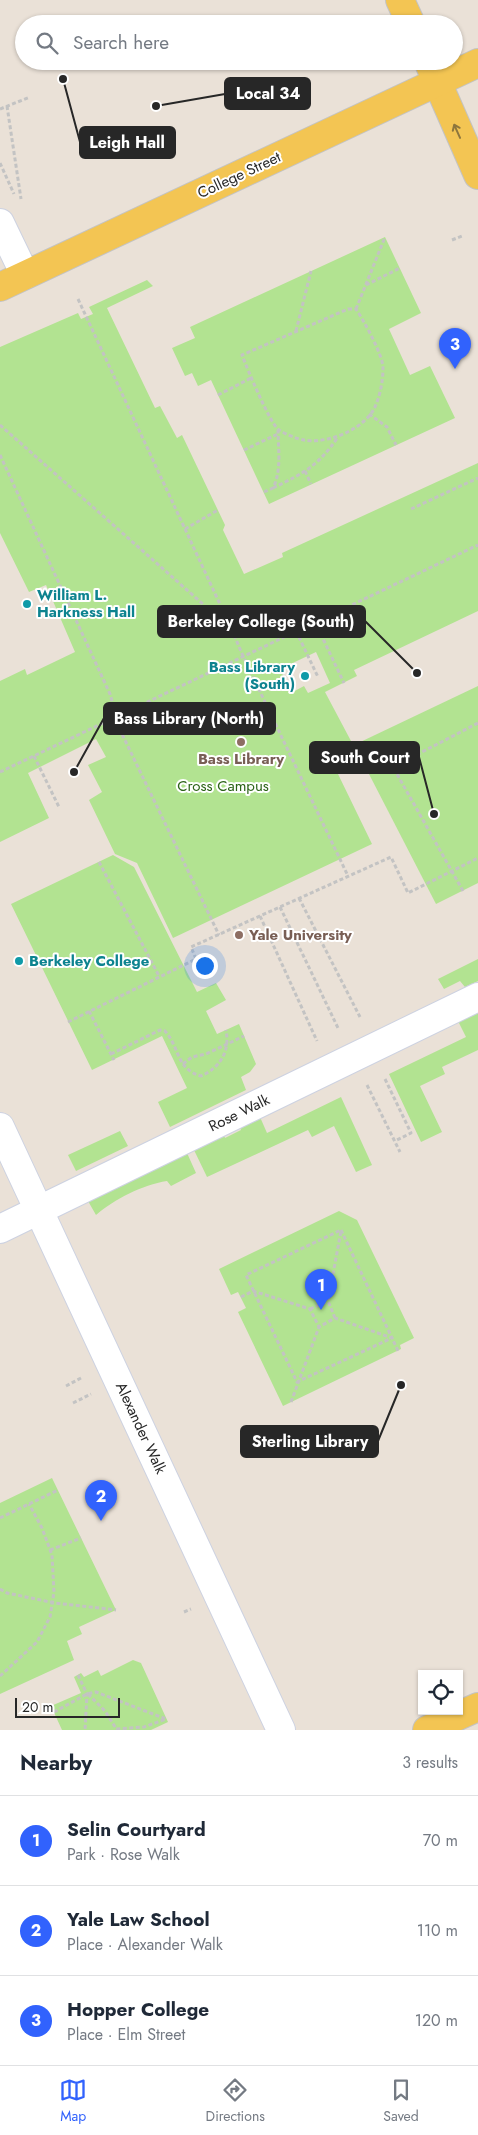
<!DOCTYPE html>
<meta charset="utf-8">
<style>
body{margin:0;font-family:Jost,sans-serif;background:#f2f2f3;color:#1f2937}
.controls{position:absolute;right:15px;bottom:15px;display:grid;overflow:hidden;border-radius:0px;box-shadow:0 1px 4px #0004}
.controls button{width:45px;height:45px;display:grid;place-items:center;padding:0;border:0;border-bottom:1px solid #e0e1e3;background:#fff;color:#1f2937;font:25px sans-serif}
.scale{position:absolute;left:15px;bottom:12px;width:105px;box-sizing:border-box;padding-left:5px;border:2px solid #272727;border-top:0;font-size:14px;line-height:18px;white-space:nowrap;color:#272727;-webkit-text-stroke:4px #fff;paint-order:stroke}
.you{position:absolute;left:204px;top:965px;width:18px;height:18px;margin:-12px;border:4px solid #fff;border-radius:50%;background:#1a73e8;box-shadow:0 0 0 8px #1a73e833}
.badge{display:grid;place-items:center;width:32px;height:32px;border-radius:50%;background:#3162fd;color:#fff;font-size:16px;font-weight:700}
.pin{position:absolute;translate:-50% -41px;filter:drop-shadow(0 1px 2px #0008)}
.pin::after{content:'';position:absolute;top:26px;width:18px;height:15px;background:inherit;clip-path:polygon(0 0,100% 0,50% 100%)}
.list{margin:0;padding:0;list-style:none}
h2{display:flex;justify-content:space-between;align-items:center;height:65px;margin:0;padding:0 20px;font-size:21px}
h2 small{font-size:16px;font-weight:400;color:#747a83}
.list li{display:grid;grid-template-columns:32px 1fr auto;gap:15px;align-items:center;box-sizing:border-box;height:90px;padding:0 20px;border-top:1px solid #e0e1e3}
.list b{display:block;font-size:19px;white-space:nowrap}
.list p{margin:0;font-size:16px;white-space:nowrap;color:#747a83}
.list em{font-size:16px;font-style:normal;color:#747a83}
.icon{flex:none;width:28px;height:28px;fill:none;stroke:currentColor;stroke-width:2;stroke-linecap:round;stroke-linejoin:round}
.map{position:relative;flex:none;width:478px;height:1730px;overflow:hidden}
.search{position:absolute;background:#fff;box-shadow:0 1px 4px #0004;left:15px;right:15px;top:15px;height:55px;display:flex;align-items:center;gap:12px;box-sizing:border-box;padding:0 18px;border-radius:28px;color:#747a83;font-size:19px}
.sheet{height:335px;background:#fff}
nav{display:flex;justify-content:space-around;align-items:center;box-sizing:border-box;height:70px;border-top:1px solid #e0e1e3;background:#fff;font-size:14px;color:#747a83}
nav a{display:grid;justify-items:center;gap:2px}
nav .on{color:#3162fd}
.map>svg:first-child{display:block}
</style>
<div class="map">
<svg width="478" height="1730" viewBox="0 0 478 1730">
<rect width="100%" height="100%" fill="#eae1d7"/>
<!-- green -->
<g fill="#b2e391" fill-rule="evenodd">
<path d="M385,237L421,313L389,329L410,375L430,366L455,418L269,504L211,380L198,386L192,373L185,376L172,348L195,338L190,327Z"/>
<path d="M147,280L153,286L107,308L155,408L160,406L177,438L182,435L225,525L223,530L244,574L283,557L282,553L478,463V611L354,670L357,676L325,692L351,741L338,774L372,844L173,938L137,863L115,854L89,800L102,792L88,765L106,757L96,739L28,773L49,818L0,842V681L25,669L27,675L75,652L46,585L29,592L0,533V347L78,313L81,319L93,314L89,307ZM316,652L330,683L308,693L304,686L291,693L280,669Z"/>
<path d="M478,686V883L436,904L354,745Z"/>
<path d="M113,855L134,867L197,992L216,983L226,1000L206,1011L217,1034L239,1024L256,1064L250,1072L241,1077L246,1090L170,1127L158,1102L187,1088L162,1036L92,1070L11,904Z"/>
<path d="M478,959V981L465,987L460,981L444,989L438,979Z"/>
<path d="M478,1012V1050L442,1067L445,1074L420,1086L442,1132L421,1142L389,1074L466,1037L458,1021Z"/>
<path d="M341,1097L372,1165L356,1172L334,1126L312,1137L308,1130L207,1177L194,1150L224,1135L225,1138L241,1130L240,1127L260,1117L267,1133Z"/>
<path d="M120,1131L128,1146L76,1171L68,1155Z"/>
<path d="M187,1153L196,1173L171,1186L167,1181C142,1185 115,1199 96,1215L88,1201Z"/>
<path d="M339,1211L357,1220L414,1338L400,1345L401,1349L283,1406L238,1312L246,1308L238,1292L231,1295L219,1269Z"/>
<path d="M52,1478L116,1610L79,1627L82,1634L67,1641L74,1660L0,1694V1503Z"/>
<path d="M133,1660L141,1663L168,1722L151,1730H62L51,1706L81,1693L74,1677L81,1673L84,1677L98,1670L101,1676Z"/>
</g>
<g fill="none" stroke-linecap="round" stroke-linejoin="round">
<defs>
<g id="minor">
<path d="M0,223L25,275"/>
<path d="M0,1127L281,1730"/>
<path d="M0,1229L478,997"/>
</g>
<g id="major">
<path d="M400,0L411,24"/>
<path d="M428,61L478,175"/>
<path d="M0,287L478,63"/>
<path d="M427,1730L478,1707"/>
</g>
</defs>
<!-- minor casing -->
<use href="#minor" stroke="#cdd2e1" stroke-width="30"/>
<!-- major casing -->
<use href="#major" stroke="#c3c3c3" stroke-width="30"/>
<!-- path -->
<g stroke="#c3c3c3" stroke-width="3" stroke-dasharray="4 2.5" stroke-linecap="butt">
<path d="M7,106L21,199"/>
<path d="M0,109L30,97"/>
<path d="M0,163L14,194"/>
<path d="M452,240L462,236"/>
<path d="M366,285L400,268"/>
<path d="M78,299L232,630L243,656L348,876"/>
<path d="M348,309H356C364,321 383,355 383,368C383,381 380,397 374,409C362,430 328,444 304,440C297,439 285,434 279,430C270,424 247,368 242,355Z"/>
<path d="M356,309L385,237"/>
<path d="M296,331L311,271"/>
<path d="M218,395L251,378"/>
<path d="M369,414L387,427L396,445"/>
<path d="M0,425L230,628"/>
<path d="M244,450L278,434"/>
<path d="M0,455L110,694L121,732L219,935"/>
<path d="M305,471L311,484"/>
<path d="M273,488C304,473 318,466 338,437"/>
<path d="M264,492L273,488C282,470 278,448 278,429"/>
<path d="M411,509L478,478"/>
<path d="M185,529L218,510"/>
<path d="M315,622L344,683"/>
<path d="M296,631L318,677"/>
<path d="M34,756L59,807"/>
<path d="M0,772L478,545"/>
<path d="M99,862L159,976"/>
<path d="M463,891L393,767L478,723"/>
<path d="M299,898L360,1017"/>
<path d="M280,907L338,1028"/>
<path d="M260,916L317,1041"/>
<path d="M89,1011L114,1060"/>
<path d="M68,1022L196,959L191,947L391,857L408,893L478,858"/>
<path d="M111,1054L160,1030L165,1031C180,1048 176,1069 201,1076C221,1067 230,1051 226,1030"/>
<path d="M183,1064L192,1057L206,1054L244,1036"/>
<path d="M385,1079L411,1133L395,1141"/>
<path d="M367,1085L400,1152"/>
<path d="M341,1230L392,1338L297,1382L246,1275Z"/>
<path d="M241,1297L253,1291L310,1309L319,1327"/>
<path d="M310,1309L328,1301"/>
<path d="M335,1318L328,1301L341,1231"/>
<path d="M66,1386L81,1378"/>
<path d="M291,1402L319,1327L335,1318L392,1338L398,1351"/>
<path d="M73,1403L91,1394"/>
<path d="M0,1518L58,1490"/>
<path d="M50,1550L81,1538"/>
<path d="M0,1589L7,1593L55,1603L116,1610"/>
<path d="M184,1612L191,1609"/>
<path d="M78,1675L87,1694L85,1730"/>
<path d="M0,1676L37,1642L50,1617L54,1592L52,1555L42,1528L29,1504"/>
<path d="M88,1694L105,1711L117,1730"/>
<path d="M54,1712L87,1694L96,1692L166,1719L144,1727L116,1729"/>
</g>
<!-- minor -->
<use href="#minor" stroke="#fff" stroke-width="28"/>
<!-- major -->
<use href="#major" stroke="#f3c553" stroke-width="28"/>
</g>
<!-- one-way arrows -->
<defs><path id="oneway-shaft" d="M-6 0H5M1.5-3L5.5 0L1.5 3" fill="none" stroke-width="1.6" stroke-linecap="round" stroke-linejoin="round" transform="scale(1.25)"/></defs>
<use stroke="#8d763d" href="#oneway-shaft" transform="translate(457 131) rotate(-114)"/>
<!-- markers -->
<g fill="#0f9aa8" stroke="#fff" stroke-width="2">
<circle cx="27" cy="604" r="5"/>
<circle cx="305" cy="676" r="5"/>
<circle cx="19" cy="961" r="5"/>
</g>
<g fill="#8d6e63" stroke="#fff" stroke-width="2">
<circle cx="241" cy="742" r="5"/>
<circle cx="239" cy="935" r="5"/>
</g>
<g text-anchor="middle" stroke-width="4" stroke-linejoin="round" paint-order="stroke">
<!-- street labels -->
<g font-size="15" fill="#272727" stroke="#fff">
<text transform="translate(239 175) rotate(-25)" y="5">College Street</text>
<text transform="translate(239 1113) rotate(-26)" y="5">Rose Walk</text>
<text transform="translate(141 1428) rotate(65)" y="5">Alexander Walk</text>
</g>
<!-- culture labels -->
<g font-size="15" font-weight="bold" fill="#0d838f" stroke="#fff" text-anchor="start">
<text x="37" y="600">William L.<tspan x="37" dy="17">Harkness Hall</tspan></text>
<text x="295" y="672" text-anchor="end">Bass Library<tspan x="295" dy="17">(South)</tspan></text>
<text x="29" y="966">Berkeley College</text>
</g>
<!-- education labels -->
<g font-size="15" font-weight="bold" fill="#785e54" stroke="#fff">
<text x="241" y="764">Bass Library</text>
<text x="249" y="940" text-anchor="start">Yale University</text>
</g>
<!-- park labels -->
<g font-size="15" fill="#2b6317" stroke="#fff">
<text x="223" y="791">Cross Campus</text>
</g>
</g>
<!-- callouts -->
<path fill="none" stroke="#272727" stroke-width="2" d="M156 106L225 94M63 79L80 142M417 673L365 621M74 772L104 718M434 814L419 757M401 1385L378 1441"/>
<g fill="#272727" stroke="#fff" stroke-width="2">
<circle cx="156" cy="106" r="5"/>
<circle cx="63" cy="79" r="5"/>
<circle cx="417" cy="673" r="5"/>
<circle cx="74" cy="772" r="5"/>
<circle cx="434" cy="814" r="5"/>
<circle cx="401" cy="1385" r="5"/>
</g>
<g fill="#272727" stroke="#272727" stroke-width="2">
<rect x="225" y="78" width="85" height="31" rx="5"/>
<rect x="80" y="127" width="95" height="31" rx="5"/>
<rect x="158" y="606" width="207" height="31" rx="5"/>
<rect x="104" y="703" width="171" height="31" rx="5"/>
<rect x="310" y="742" width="109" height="31" rx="5"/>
<rect x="241" y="1426" width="137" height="31" rx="5"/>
</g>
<g font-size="16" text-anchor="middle" font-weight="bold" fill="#fff">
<text x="268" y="99">Local 34</text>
<text x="127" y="148">Leigh Hall</text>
<text x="261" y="627">Berkeley College (South)</text>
<text x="189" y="724">Bass Library (North)</text>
<text x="365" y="763">South Court</text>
<text x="310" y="1447">Sterling Library</text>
</g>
</svg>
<div class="controls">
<button><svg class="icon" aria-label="locate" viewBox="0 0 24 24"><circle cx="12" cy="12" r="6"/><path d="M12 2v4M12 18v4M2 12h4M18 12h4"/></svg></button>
</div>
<div class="scale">20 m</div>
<div class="you"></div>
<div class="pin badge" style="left:321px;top:1310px">1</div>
<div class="pin badge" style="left:101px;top:1521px">2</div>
<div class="pin badge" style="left:455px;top:369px">3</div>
<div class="search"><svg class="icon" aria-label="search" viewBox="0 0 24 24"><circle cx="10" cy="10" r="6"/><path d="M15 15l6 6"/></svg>Search here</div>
</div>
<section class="sheet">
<h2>Nearby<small>3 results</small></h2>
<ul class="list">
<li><span class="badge">1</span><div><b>Selin Courtyard</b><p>Park · Rose Walk</p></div><em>70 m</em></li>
<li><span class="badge">2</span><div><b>Yale Law School</b><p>Place · Alexander Walk</p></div><em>110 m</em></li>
<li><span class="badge">3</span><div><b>Hopper College</b><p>Place · Elm Street</p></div><em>120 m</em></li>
</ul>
</section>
<nav>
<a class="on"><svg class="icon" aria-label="map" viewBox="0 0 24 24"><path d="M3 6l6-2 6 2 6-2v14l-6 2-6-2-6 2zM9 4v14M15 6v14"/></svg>Map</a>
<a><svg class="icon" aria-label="directions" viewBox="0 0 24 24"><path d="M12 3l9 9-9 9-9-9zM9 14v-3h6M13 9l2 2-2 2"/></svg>Directions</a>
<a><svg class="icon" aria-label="saved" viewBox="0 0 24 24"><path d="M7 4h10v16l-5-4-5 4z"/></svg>Saved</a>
</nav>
